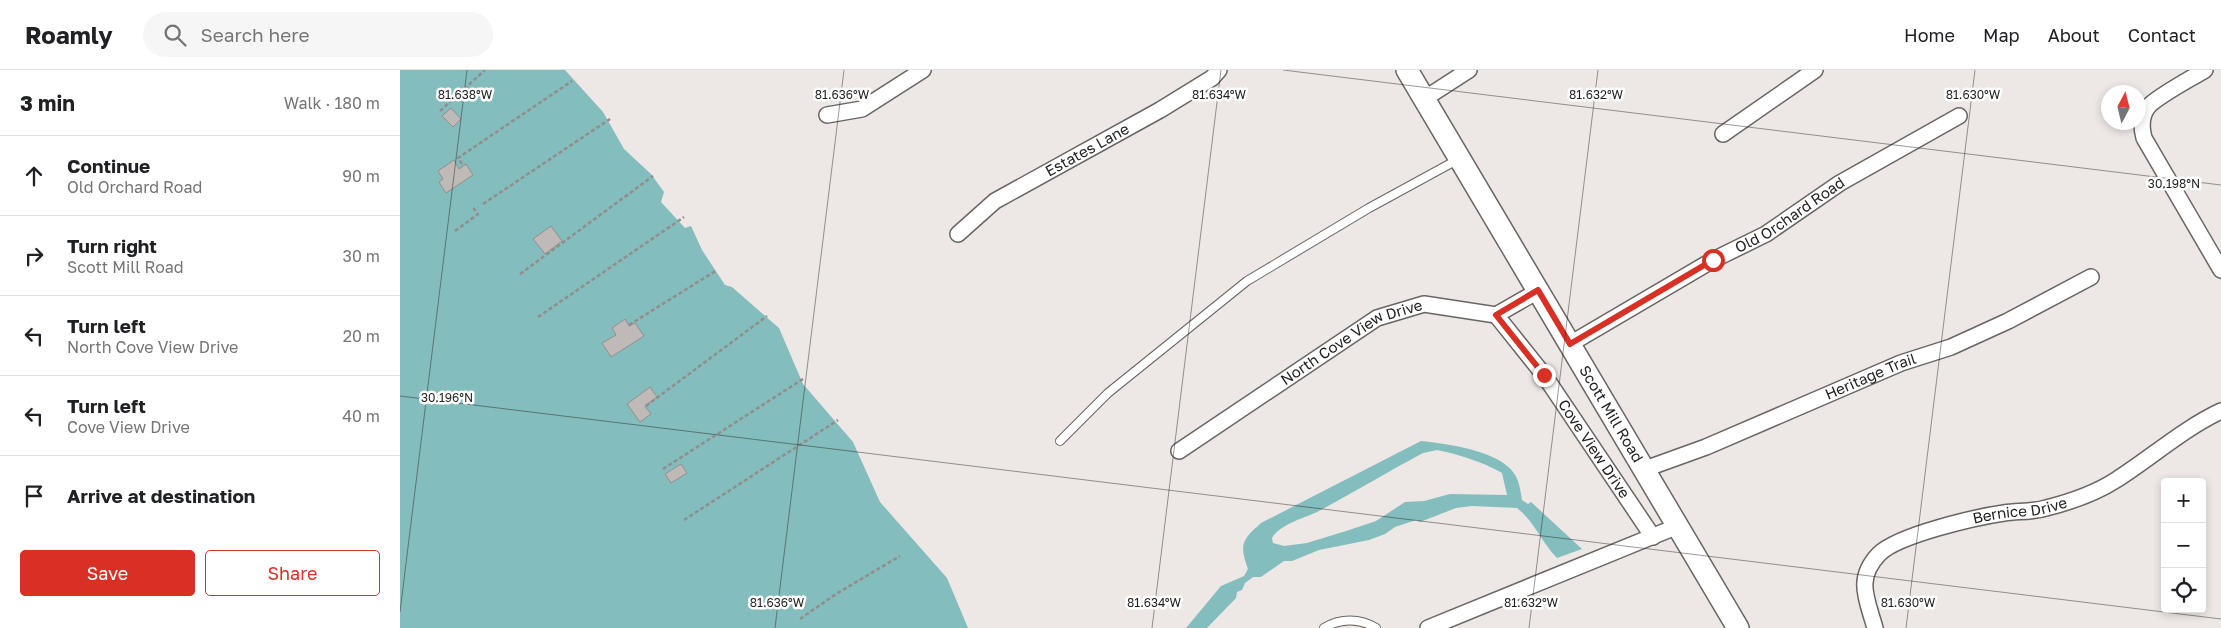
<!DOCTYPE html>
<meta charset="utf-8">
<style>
body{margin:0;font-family:"Golos Text",sans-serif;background:#f6f6f6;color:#202124}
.controls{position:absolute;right:15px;bottom:15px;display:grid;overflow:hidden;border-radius:5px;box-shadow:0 2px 8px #0003}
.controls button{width:45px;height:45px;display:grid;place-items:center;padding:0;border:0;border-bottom:1px solid #e0e0e0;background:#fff;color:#202124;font:25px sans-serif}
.compass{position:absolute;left:1701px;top:15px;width:45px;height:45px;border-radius:50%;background:#fff;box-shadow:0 2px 8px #0003;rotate:7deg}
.stop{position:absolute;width:15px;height:15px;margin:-11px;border:4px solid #d93025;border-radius:50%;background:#fff}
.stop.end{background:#d93025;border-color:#fff;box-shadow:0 1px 5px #0008}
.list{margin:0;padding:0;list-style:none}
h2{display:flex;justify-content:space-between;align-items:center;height:65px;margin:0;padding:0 20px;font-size:21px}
h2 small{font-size:16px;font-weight:400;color:#757577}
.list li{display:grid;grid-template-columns:32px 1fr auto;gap:15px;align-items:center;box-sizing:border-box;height:80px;padding:0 20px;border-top:1px solid #e0e0e0}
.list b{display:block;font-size:19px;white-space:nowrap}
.list p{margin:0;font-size:16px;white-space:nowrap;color:#757577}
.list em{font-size:16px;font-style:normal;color:#757577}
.actions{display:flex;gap:10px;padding:15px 20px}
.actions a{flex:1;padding:11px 0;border:1px solid #d93025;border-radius:5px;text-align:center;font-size:18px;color:#d93025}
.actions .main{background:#d93025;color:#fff}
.icon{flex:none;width:28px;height:28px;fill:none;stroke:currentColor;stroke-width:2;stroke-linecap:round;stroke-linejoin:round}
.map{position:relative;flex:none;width:1821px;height:558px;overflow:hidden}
header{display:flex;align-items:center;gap:30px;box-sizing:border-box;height:70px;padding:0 25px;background:#fff;border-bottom:1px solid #e0e0e0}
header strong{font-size:24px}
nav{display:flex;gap:28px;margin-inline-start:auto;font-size:18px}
.search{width:350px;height:45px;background:#f6f6f6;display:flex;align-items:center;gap:12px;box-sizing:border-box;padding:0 18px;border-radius:28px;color:#757577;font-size:19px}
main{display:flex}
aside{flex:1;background:#fff}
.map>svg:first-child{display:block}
</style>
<header>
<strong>Roamly</strong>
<div class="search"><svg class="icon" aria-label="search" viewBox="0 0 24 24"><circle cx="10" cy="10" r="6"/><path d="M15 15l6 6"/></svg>Search here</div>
<nav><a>Home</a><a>Map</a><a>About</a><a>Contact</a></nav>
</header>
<main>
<aside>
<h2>3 min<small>Walk · 180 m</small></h2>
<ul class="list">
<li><svg class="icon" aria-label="ahead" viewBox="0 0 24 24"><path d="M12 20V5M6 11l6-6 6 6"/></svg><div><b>Continue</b><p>Old Orchard Road</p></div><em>90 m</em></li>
<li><svg class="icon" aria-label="right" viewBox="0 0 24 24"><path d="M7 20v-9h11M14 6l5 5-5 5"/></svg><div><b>Turn right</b><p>Scott Mill Road</p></div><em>30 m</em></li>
<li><svg class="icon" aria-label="left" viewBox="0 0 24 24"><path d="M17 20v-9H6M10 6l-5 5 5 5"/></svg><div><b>Turn left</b><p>North Cove View Drive</p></div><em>20 m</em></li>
<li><svg class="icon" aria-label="left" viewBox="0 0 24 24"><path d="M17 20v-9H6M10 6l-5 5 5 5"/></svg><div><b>Turn left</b><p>Cove View Drive</p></div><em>40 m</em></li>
<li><svg class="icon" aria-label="arrive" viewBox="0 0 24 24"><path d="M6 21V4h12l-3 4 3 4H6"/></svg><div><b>Arrive at destination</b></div></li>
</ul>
<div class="actions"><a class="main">Save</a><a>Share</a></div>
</aside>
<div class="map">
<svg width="1821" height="558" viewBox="0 0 1821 558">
<rect width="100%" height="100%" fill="#ede8e5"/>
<!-- water -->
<g fill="#84bdbd" fill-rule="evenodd">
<path d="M0,0H165L203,42L224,79L251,104L264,122L261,132L285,158L291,156L302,180L325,215L332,217L379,258L403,314L453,372L480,432L547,508L568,558H0Z"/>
<path d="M1021,371C1047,374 1109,381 1118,411C1120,417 1121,424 1122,430L1128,434L1131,432L1182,479L1157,488C1142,473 1134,451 1117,438L1072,436L1056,438L1020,452L1016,450L995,457L985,464L969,470L919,480L892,491H884L861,507H853L845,513L842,520L837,522L836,528L807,558H786L821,516L844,506L848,499C839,474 842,470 861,453ZM1037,380C1058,384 1083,392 1102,403L1107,425L1050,424L1024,431L1005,432L976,451L946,461L907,473L884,476L873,473L872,468C881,453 906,448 921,440C956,421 989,401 1023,383Z"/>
</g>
<!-- building -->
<g fill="#bfbab8" stroke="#928e8c">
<path d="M51,38L61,49L53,57L42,46Z"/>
<path d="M54,90L59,99L66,94L73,105L46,123L39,112L43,109L38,101Z"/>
<path d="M151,156L162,171L145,184L133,169Z"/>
<path d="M225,249L229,256L235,253L244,266L211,287L202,273L216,265L212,258Z"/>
<path d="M250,317L257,327L245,336L251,344L240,352L227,334Z"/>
<path d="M281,394L287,403L271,413L265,404Z"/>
</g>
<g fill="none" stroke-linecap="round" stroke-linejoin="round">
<defs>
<g id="lane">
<path d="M660,371L708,323L847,211L969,138L1057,90"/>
<path d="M924,558C940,548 960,548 976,558"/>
</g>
<g id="street">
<path d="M1805,0C1792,8 1756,27 1748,37C1741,46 1741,57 1744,68L1821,200"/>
<path d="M1024,29L1069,0"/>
<path d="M427,45L462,39L523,0"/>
<path d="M1323,64L1415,0"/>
<path id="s1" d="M558,164L595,131L760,40L812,8L819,0"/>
<path id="s2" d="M1096,245L1144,305L1253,467"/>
<path id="s3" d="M1170,274L1313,190L1366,164L1440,113L1559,46"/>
<path id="s4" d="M779,381L977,248L1024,234L1096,245L1138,221"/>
<path id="s5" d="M1245,399L1306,377L1501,293L1551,277L1608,251L1691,207"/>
<path d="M1028,558L1278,456"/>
<path id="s6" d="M1475,558C1467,529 1455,509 1479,484C1498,465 1576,447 1604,443C1618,441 1633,442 1646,438C1670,432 1696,423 1716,410C1752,387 1783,359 1821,341"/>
</g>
<g id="secondary">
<path id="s7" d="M1007,0L1338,558"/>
</g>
</defs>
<!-- lane casing -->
<use href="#lane" stroke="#696563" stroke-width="10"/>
<!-- street casing -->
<use href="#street" stroke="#696563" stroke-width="18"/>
<!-- secondary casing -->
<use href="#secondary" stroke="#696563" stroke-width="24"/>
<!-- path -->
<g stroke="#918d8b" stroke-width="2.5" stroke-dasharray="4 2.5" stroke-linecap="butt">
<path d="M40,41L85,0"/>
<path d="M62,94L58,88L172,11"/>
<path d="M83,134L210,49"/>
<path d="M55,161L78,144L74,139L78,137"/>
<path d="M120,204L253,106"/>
<path d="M138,247L284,147"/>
<path d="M229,255L317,200"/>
<path d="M246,336L367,246"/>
<path d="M263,399L403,309"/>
<path d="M284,450L438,350"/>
<path d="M400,549L436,524L500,486"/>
</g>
<!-- lane -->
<use href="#lane" stroke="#fff" stroke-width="8"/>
<!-- street -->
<use href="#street" stroke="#fff" stroke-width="15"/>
<!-- secondary -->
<use href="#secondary" stroke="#fff" stroke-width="21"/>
</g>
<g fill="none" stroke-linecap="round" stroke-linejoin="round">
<!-- route -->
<path stroke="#d93025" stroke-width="6" d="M1144,305L1096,245L1138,220L1170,274L1313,190"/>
</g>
<!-- ticks -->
<path fill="none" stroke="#211f1f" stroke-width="1" stroke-opacity="0.45" d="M883,0L1821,115M0,326L1821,549M0,542L67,0M375,558L444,0M752,558L821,0M1129,558L1198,0M1506,558L1575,0"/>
<g text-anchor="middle" stroke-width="5" stroke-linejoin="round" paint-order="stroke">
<!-- street labels -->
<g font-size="15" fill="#211f1f" stroke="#fff">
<text dy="5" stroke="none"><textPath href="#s1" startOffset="155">Estates Lane</textPath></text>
<text dy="5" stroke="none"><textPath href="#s3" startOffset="255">Old Orchard Road</textPath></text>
<text dy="5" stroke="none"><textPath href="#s4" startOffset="205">North Cove View Drive</textPath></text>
<text dy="5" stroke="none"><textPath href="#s5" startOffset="244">Heritage Trail</textPath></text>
<text dy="5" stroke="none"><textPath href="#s7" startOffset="400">Scott Mill Road</textPath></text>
<text dy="5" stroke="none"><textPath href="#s2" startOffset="166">Cove View Drive</textPath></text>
<text dy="5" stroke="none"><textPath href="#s6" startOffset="228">Bernice Drive</textPath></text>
</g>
</g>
<g font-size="12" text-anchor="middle" fill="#211f1f" stroke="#fff" stroke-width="5" stroke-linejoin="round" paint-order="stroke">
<text x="65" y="29">81.638°W</text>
<text x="442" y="29">81.636°W</text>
<text x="819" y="29">81.634°W</text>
<text x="1196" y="29">81.632°W</text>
<text x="1573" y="29">81.630°W</text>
<text x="1774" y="118">30.198°N</text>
<text x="47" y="332">30.196°N</text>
<text x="377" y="537">81.636°W</text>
<text x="754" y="537">81.634°W</text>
<text x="1131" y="537">81.632°W</text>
<text x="1508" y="537">81.630°W</text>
</g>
</svg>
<div class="controls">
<button>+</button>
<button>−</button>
<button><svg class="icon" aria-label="locate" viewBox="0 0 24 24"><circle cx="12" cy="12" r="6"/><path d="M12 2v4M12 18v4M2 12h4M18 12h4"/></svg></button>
</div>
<svg class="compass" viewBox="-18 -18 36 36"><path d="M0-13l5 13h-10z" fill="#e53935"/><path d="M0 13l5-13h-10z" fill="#757577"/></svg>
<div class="stop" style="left:1313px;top:190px"></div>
<div class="stop end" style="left:1144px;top:305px"></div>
</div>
</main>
